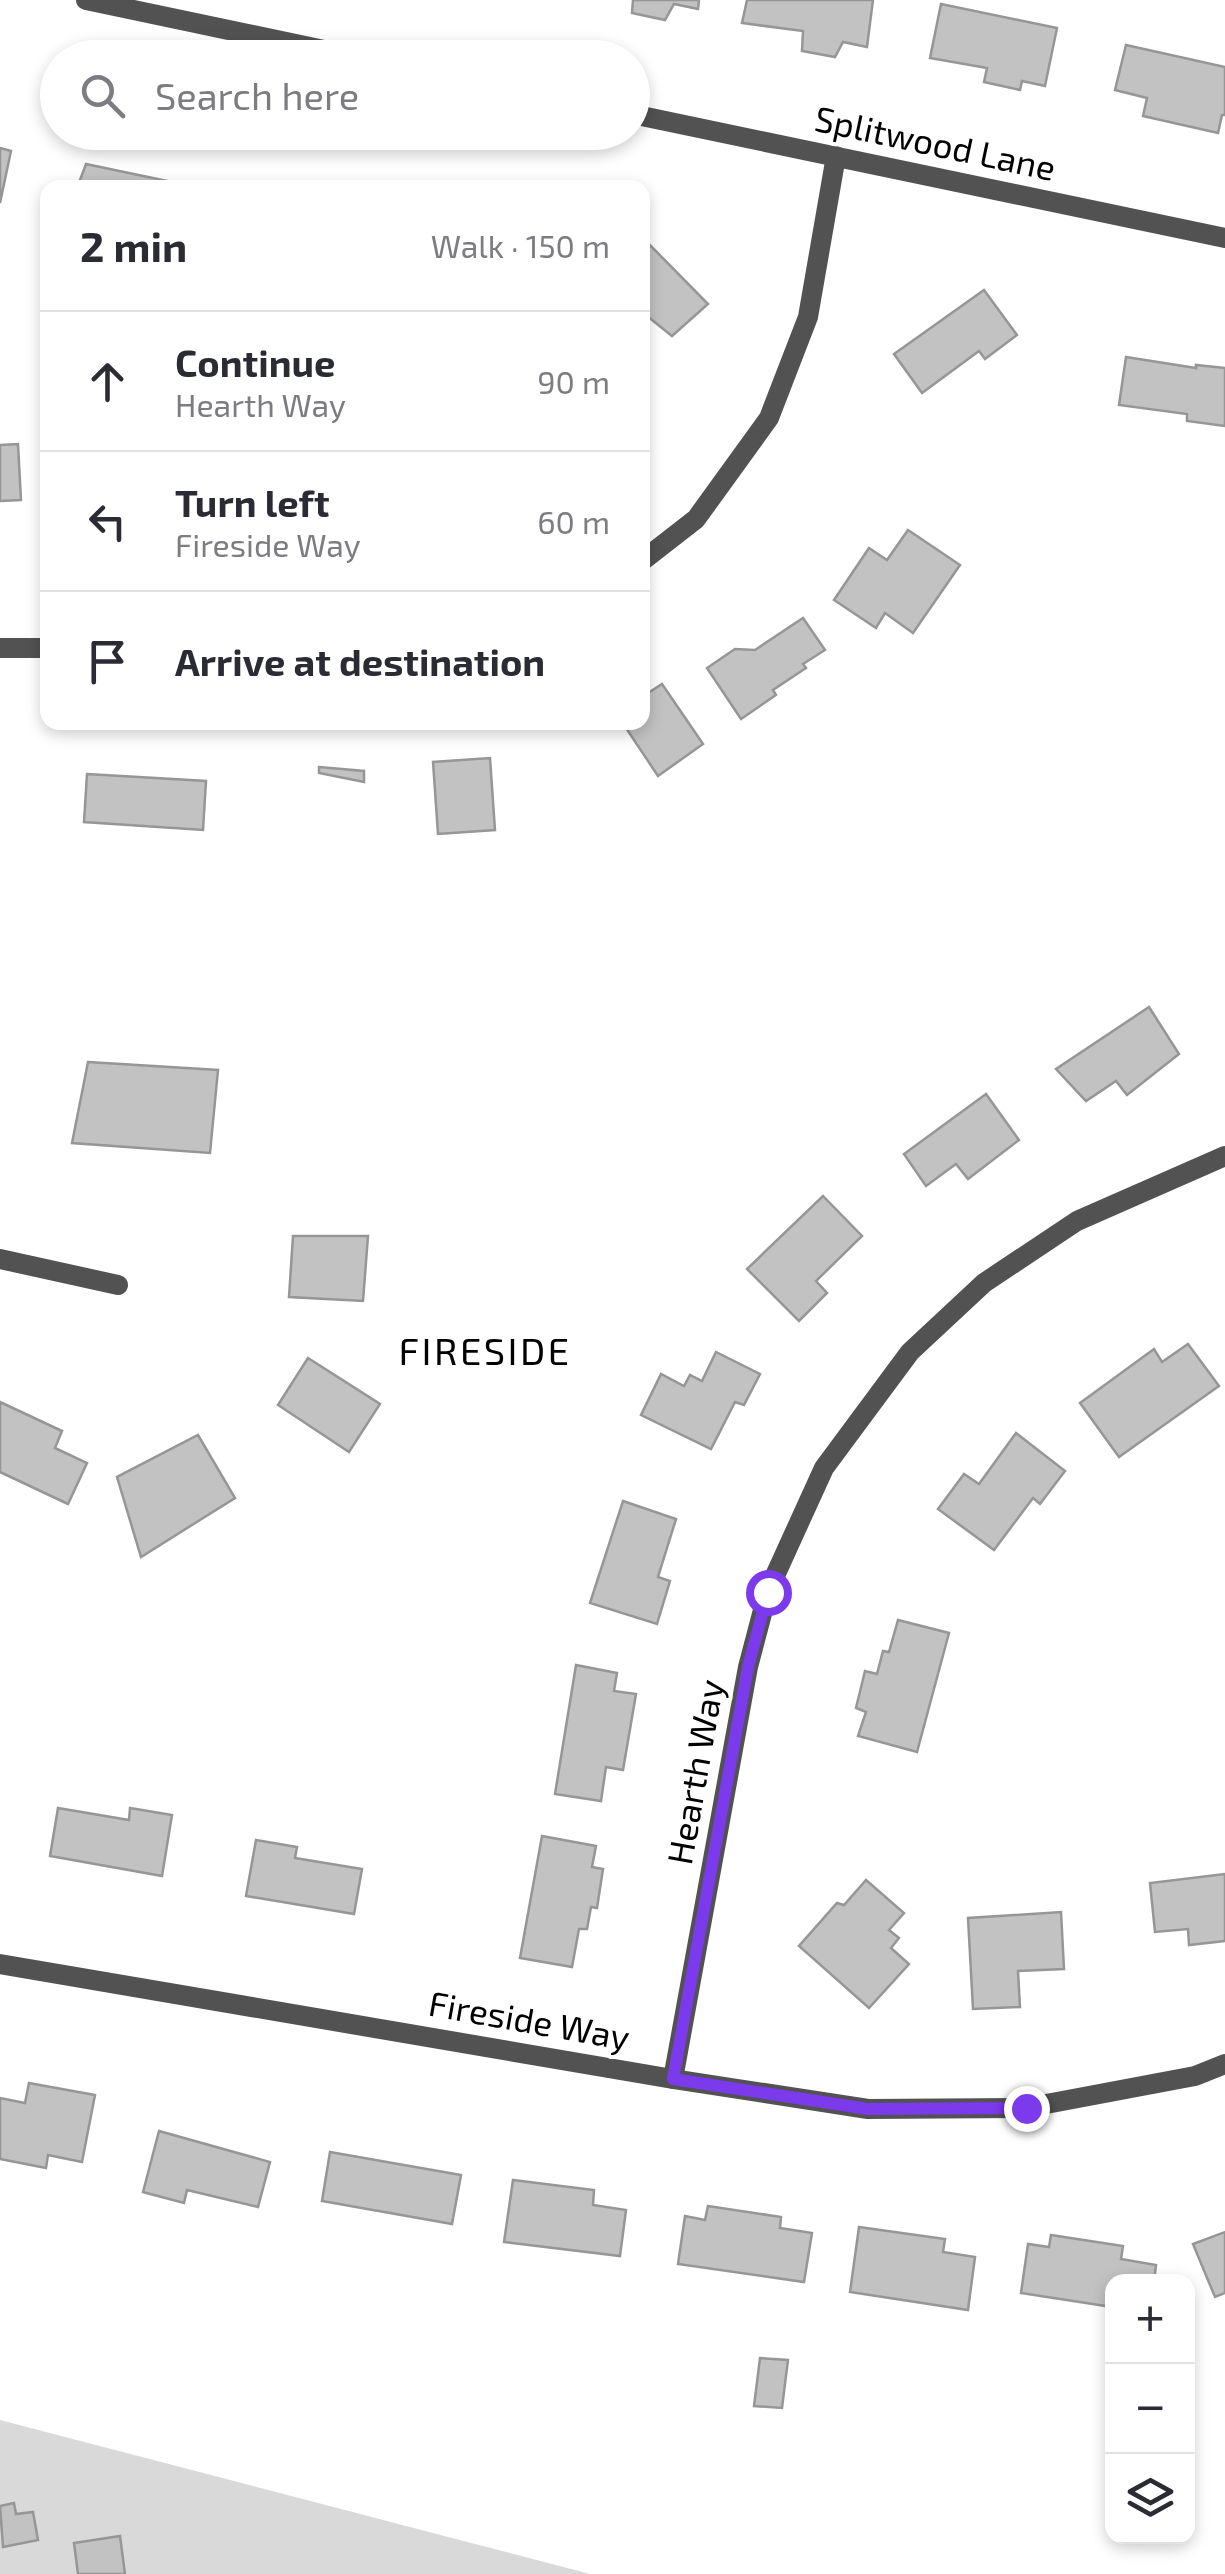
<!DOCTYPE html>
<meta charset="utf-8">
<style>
body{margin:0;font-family:"Exo 2",sans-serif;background:#f2f2f3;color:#2b2b33}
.controls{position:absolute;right:30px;bottom:30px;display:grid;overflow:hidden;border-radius:20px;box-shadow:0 5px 15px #0003}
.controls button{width:90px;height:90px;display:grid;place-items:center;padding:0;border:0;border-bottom:2px solid #e1e1e2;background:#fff;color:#2b2b33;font:50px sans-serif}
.stop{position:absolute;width:30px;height:30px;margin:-22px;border:8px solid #7c3aed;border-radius:50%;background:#fff}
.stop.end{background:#7c3aed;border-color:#fff;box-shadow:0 2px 10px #0008}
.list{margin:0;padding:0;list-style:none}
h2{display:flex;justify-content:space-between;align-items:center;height:130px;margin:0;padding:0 40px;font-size:42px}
h2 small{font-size:32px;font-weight:400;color:#7c7c81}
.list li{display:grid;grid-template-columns:65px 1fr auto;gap:30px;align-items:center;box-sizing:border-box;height:140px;padding:0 40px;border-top:2px solid #e1e1e2}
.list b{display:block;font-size:38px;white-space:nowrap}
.list p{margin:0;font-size:32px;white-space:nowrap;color:#7c7c81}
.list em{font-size:32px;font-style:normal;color:#7c7c81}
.icon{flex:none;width:55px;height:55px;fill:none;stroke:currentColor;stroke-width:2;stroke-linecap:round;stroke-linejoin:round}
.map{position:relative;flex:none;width:1225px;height:2574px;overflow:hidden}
.search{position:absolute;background:#fff;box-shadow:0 5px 15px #0003;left:40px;top:40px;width:610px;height:110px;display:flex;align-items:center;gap:25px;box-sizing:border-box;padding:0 35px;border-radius:55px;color:#7c7c81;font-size:38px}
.panel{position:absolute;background:#fff;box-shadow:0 5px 15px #0003;left:40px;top:180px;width:610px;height:550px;border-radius:20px}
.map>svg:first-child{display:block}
</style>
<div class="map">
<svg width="1225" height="2574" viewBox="0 0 1225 2574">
<rect width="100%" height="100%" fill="#fff"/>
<!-- green -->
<path fill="#d9d9d9" d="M0,2420L590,2574H0Z"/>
<!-- building -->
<g fill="#c2c2c2" stroke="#969696" stroke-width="2.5">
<path d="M633,0H699L698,9L674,4L665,20L632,13Z"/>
<path d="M747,0H873L867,47L843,42L835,57L802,51L803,31L742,23Z"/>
<path d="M941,4L1057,28L1045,86L1022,81L1020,90L984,82L987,68L930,58Z"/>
<path d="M1126,45L1225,67V115H1222L1218,133L1143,116L1147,98L1115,90Z"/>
<path d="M0,148L11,151L0,203Z"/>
<path d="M86,164L186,185L185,188H77Z"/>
<path d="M642,237L708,304L672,336L642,312Z"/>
<path d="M984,290L1017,335L985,359L979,351L922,393L894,354Z"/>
<path d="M1126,357L1196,368V365L1225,368V426L1187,421V414L1119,405Z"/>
<path d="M18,444L21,500L0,501V445Z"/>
<path d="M908,530L960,565L913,633L885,613L876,628L834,600L869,548L887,560Z"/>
<path d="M803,618L825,650L803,664L806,668L773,690L776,695L741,719L707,668L735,649L755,650Z"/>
<path d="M662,684L703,744L658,776L622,722H642V697Z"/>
<path d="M490,758L495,830L438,834L433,762Z"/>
<path d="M319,767L364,771V782L319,773Z"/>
<path d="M87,774L206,781L203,830L84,822Z"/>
<path d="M1149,1007L1179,1054L1127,1095L1116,1081L1086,1101L1056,1069Z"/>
<path d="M88,1062L218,1070L210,1153L72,1143Z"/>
<path d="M986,1094L1019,1140L968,1179L956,1164L926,1186L904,1154Z"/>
<path d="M823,1196L862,1236L816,1281L827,1293L799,1321L747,1269Z"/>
<path d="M293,1236H368L363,1301L289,1297Z"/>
<path d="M1188,1344L1219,1386L1119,1457L1080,1403L1154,1349L1162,1362Z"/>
<path d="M716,1352L760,1374L744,1405L735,1402L711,1449L641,1415L661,1374L684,1386L690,1375L702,1381Z"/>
<path d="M308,1358L380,1404L349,1452L278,1405Z"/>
<path d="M0,1402L62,1431L55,1448L87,1463L68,1504L0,1472Z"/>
<path d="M1016,1433L1065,1471L1040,1504L1033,1498L994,1550L938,1509L964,1474L979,1484Z"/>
<path d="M198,1435L235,1498L141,1557L117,1477Z"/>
<path d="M623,1501L676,1519L658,1577L670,1581L657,1624L590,1603Z"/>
<path d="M898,1620L949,1633L917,1752L858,1736L866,1712L856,1708L865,1671L877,1674L883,1651L889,1652Z"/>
<path d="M576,1665L617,1673L614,1691L636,1694L623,1770L606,1767L601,1801L555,1794Z"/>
<path d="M58,1808L129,1820L130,1808L172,1815L162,1876L50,1856Z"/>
<path d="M542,1836L596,1846L592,1867L603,1869L597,1908L591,1907L587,1929H579L572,1967L520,1958Z"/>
<path d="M256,1840L297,1847L295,1858L362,1869L354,1914L246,1896Z"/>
<path d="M1225,1874V1941L1189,1945L1188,1929L1155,1932L1150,1883Z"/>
<path d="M866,1880L904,1913L889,1930L899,1938L891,1948L909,1964L869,2008L799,1946L837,1903L844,1905Z"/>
<path d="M1061,1912L1064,1969L1018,1971L1020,2007L973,2009L968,1918Z"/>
<path d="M29,2083L95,2095L82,2162L48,2155L46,2168L0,2159V2098L25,2103Z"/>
<path d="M159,2131L270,2162L258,2207L187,2190L184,2203L143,2192Z"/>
<path d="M330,2152L461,2175L452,2224L322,2201Z"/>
<path d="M513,2180L594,2190L593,2205L626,2210L620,2256L504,2242Z"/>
<path d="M708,2206L781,2217L780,2228L812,2233L804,2282L678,2264L685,2216L705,2220Z"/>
<path d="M859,2227L945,2239L943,2252L975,2257L968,2310L850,2292Z"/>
<path d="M1225,2232V2293L1215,2297L1193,2244Z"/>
<path d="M1051,2235L1123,2246L1121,2259L1156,2265L1154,2282H1112V2307L1021,2293L1028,2244L1049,2247Z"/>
<path d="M760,2358L788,2360L782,2408L754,2406Z"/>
<path d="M14,2503L16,2514L33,2512L38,2540L3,2547L0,2506Z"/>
<path d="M120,2536L125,2574H78L74,2543Z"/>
</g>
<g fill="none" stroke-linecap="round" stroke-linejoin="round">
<!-- street -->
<g stroke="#525252" stroke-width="20">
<path d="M86,0L362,58"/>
<path d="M632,114L1225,238"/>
<path d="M642,561L696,519L769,418L808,317L836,156"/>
<path d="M0,648H48"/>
<path d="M0,1259L118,1285"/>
<path d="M0,1964L673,2079L868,2109L1025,2108L1195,2076L1225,2064"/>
<path d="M673,2079L748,1667L768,1591L824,1468L910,1352L984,1283L1077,1221L1225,1156"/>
</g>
</g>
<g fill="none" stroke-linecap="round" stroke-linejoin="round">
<!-- route -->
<path stroke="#7c3aed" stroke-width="12" d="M768,1592L748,1667L673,2079L868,2109L1026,2108"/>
</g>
<g text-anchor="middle" stroke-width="8" stroke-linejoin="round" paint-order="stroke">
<!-- street labels -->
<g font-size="35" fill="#000" stroke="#fff">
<text transform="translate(935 144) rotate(12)" y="12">Splitwood Lane</text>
<text transform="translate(696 1772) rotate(-80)" y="12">Hearth Way</text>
<text transform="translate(529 2021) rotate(10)" y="12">Fireside Way</text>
</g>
<!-- neighbourhood labels -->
<g font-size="38" letter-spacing="2.5" fill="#000" stroke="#fff">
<text x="485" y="1365">FIRESIDE</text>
</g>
</g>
</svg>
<div class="controls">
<button>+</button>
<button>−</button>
<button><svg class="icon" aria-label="layers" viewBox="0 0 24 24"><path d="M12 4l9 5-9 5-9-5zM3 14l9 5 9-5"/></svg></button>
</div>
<div class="stop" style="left:768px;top:1592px"></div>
<div class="stop end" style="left:1026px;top:2108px"></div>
<div class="search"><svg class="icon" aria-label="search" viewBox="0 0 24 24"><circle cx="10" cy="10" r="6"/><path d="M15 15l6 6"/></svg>Search here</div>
<section class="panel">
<h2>2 min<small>Walk · 150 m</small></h2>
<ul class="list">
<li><svg class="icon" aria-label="ahead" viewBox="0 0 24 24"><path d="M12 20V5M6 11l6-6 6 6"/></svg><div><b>Continue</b><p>Hearth Way</p></div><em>90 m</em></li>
<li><svg class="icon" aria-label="left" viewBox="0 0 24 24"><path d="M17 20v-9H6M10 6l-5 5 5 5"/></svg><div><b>Turn left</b><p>Fireside Way</p></div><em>60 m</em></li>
<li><svg class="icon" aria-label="arrive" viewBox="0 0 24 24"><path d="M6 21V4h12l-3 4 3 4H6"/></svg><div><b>Arrive at destination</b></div></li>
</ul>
</section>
</div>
